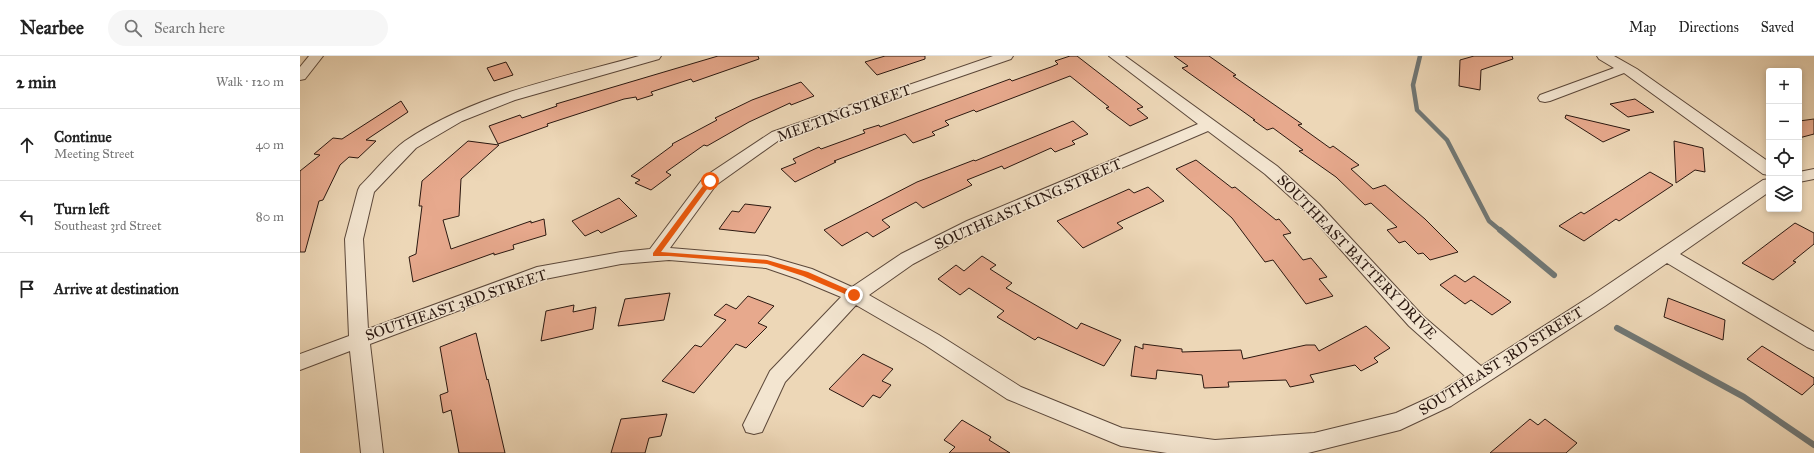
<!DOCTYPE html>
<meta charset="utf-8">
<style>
body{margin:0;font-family:"IM FELL Great Primer",serif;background:#f6f6f6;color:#222}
.controls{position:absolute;right:12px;top:12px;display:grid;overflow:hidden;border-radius:4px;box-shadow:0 2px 6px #0003}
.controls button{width:36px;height:36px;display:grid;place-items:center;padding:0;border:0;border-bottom:1px solid #e0e0e0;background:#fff;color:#222;font:20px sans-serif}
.stop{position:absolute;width:12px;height:12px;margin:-9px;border:3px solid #ea580c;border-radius:50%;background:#fff}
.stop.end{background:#ea580c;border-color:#fff;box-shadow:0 1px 4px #0008}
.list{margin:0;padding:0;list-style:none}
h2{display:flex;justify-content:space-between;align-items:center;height:52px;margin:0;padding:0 16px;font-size:17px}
h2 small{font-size:13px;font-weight:400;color:#767676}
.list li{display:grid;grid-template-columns:26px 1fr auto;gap:12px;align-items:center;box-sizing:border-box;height:72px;padding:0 16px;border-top:1px solid #e0e0e0}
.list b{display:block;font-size:15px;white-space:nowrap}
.list p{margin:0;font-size:13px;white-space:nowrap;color:#767676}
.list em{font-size:13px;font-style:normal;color:#767676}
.icon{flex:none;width:22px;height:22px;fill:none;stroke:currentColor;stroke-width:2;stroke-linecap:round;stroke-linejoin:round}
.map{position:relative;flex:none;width:1514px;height:397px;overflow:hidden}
header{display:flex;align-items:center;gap:24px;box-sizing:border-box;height:56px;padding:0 20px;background:#fff;border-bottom:1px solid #e0e0e0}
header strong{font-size:19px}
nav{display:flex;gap:22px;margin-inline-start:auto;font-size:14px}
.search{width:280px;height:36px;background:#f6f6f6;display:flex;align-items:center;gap:10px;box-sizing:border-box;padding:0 14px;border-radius:22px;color:#767676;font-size:15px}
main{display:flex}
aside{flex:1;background:#fff}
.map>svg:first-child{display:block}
</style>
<header>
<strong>Nearbee</strong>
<div class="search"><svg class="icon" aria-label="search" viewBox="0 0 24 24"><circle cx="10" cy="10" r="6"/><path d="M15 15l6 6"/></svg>Search here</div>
<nav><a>Map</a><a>Directions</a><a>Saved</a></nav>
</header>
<main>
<aside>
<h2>2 min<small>Walk · 120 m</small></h2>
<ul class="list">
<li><svg class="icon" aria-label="ahead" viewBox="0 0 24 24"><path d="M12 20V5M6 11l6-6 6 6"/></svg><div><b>Continue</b><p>Meeting Street</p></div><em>40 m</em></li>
<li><svg class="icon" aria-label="left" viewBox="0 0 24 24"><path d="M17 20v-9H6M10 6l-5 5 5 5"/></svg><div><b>Turn left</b><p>Southeast 3rd Street</p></div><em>80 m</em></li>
<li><svg class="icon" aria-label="arrive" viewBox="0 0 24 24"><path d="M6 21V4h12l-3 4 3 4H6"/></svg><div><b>Arrive at destination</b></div></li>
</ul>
</aside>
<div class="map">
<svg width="1514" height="397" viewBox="0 0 1514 397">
<rect width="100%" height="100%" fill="#edd7b7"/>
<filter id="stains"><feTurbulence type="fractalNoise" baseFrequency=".005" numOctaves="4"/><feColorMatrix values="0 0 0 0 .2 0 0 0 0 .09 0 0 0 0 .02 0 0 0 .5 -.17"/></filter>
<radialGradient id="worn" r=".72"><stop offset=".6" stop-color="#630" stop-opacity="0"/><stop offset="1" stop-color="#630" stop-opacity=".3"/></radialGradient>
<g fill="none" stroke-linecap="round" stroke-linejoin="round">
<!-- stream-far1 -->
<path stroke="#707775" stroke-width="4.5" d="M1120,0L1113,29L1117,54L1147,84L1189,165L1201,175"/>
<!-- stream -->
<g stroke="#707775" stroke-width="6">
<path d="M1200,174L1254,219"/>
<path d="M1317,272L1444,341L1514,389"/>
</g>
</g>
<!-- building -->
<g fill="#e7a98d" stroke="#2b1810">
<path d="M418,0H458L459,3L393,26L391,23L351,36L353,39L337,44L336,41L324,43L247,68L248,70L198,88L189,70L220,59L222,62L257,50L256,48Z"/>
<path d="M585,0H625V3L577,19L565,6Z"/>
<path d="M770,0H777L843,51L837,53L848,62L830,70L806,52L809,51L770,20L676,56L674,54L645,65L649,69L632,76L635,79L613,87L605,78L534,105L536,106L495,126L481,113L496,107L493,103L519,91L521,93L565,77L563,74L579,69L580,71L710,23L712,25L751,11L758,8L755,5Z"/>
<path d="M874,0H909L936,19L933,20L1002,68L998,69L1030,92L1033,90L1059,109L1051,113L1073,133L1085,129L1125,163L1158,196L1130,204L1123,197L1118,198L1105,185L1099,187L1087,174L1097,171L1071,147L1065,149L1036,121L999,95L1003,94L973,72L967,74L953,64H955L882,12L888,10Z"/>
<path d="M1174,0H1212L1213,3L1181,14L1180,34L1159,30L1160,4Z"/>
<path d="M206,6L213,19L194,25L187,12Z"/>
<path d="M501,26L514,40L491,49L490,47L449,66L407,90L404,89L366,116L371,119L351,134L335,127L340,124L331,120L373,89L372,88L417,64L415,62L452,44Z"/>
<path d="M1335,43L1354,56L1328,61L1310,48Z"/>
<path d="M101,45L108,56L66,84L76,85L58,102L49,101L40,109L23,144L19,145L5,196H0V115L20,99L14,98L33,82L42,83Z"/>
<path d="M1266,59L1330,74L1303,86L1265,62Z"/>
<path d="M1514,63V78L1499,82V65Z"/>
<path d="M773,65L788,78L772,85L775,88L755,96L751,92L704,113L702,110L667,124L672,129L623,152L616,146L582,164L590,171L573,181L567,176L542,190L524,174L617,126L674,104L675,105Z"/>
<path d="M168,85L199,89L161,123L159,160L143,164L151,193L231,165V167L244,163L246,179L213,189L214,193L194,199V197L113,226L109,201L116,198L122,150H119L122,125Z"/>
<path d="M1374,85L1403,92L1405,116L1395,114L1376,127Z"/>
<path d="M896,104L932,132L935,131L976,164L979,163L991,177L983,179L1003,204L1011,202L1027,221L1019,223L1033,240L1006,248L973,204L965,206L932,162L876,113Z"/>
<path d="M1350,116L1373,129L1319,165L1316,163L1284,185L1259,170L1281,156L1284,158Z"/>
<path d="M848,131L864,145L817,167L823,172L783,192L757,165L829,133L834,137Z"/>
<path d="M319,142L337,160L301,177L298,174L285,180L272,165Z"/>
<path d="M445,148L471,151L455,177L419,173L432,155L439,156Z"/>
<path d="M1495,167L1514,177V188L1493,205L1496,206L1473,224L1442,207Z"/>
<path d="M682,200L696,209L690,213L712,227L706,232L777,273L781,267L821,284L804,310L738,281L735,284L697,261L704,255L669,232L660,239L638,223L656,209L664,215Z"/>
<path d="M1155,219L1165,226L1174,220L1211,246L1192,259L1171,244L1165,248L1140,229Z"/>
<path d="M370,237L364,264L318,270L325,243Z"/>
<path d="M448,240L474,250L458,267L467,271L446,292L436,288L394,337L362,325L395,289L401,291L426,264L414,259L426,248L436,253Z"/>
<path d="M1368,242L1425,264L1423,284L1364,261Z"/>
<path d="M274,249L273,256L296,251L293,273L241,285L246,255Z"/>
<path d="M1066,270L1090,292L1074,302L1078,306L1061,315L1055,309L1010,319L1014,326L990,331L986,324L928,326L929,331L904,332L902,319L857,314L856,323L831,320L835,290L843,293V288L882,293V296L941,294L943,303L1006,289H1015L1019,295Z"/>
<path d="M176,277L187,324L188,323L205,397H159L151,354L143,357L140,339L148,336L140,291Z"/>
<path d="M1462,290L1514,322V328L1502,339L1447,303Z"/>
<path d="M563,298L593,313L582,325L591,329L580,342L573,339L563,351L529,333Z"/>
<path d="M367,358L361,380L349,382L345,397H311L321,363Z"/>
<path d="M1230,363L1238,369L1245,363L1277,387L1266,397H1190Z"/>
<path d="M662,364L691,381L689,384L710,397H649L655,391L644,384Z"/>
</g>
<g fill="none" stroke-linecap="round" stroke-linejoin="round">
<defs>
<g id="street">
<path d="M9,0H23L5,23L0,24V11Z"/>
<path d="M339,0H361L359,3L215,44L162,65L116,92L74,136L63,183L68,273L237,211L321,196L350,193L404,121L472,76L693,0H713L711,3L482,82L416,129L370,192L467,200L512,213L552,231L601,198L667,165L898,68L809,0H825L977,110L1019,148L1123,260L1181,310L1291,240L1463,124L1469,123V136L1380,198L1514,276V294L1507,291L1367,207L1305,250L1151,350L1100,374L1008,397H867L821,390L707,343L625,289L556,249L485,326L462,376L454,378L446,376L443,369L470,315L541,241L498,223L466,212L369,204L321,208L240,224L70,288L83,397H61L50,295L0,314V298L49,280L45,183L58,134L60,130C73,117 91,95 105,85C174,38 261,22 339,0ZM908,75L965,118L1007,156L1109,270L1165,320L1137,338L1096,357L1014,377L915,384L822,372L721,331L639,279L569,239L613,208L679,173Z"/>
<path d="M1297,0H1314L1337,13L1469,106V119L1463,118L1324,17L1250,45L1245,46L1240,45L1238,42L1240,39L1314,12L1299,3Z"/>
<path d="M1514,113V123L1499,126V116Z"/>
</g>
</defs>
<!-- street casing -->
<use href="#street" stroke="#5c483a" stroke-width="2"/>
<!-- street -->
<use href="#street" fill="#f3e5d0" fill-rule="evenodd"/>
</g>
<!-- route -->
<path fill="#ea580c" d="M408,123L413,125L361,196L467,204L508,216L556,237V241H552L503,220L467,208L369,200H353V197Z"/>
<g text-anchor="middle" stroke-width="3" stroke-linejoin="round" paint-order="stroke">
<!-- street labels -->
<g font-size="15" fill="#2b1810" stroke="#f3e5d0">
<text transform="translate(544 57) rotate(-20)" y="5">MEETING STREET</text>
<text transform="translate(728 148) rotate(-24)" y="5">SOUTHEAST KING STREET</text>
<text transform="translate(1057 201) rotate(46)" y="5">SOUTHEAST BATTERY DRIVE</text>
<text transform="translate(156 249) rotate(-19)" y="5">SOUTHEAST 3RD STREET</text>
<text transform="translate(1201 305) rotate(-32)" y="5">SOUTHEAST 3RD STREET</text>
</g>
</g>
<rect width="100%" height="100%" filter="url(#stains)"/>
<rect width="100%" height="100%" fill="url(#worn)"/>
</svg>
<div class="controls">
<button>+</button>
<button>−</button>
<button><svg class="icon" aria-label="locate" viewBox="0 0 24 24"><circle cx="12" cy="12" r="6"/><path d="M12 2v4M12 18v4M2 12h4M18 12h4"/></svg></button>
<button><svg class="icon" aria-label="layers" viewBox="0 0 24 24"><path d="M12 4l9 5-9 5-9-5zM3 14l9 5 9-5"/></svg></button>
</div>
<div class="stop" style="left:410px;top:125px"></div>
<div class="stop end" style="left:554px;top:239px"></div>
</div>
</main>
